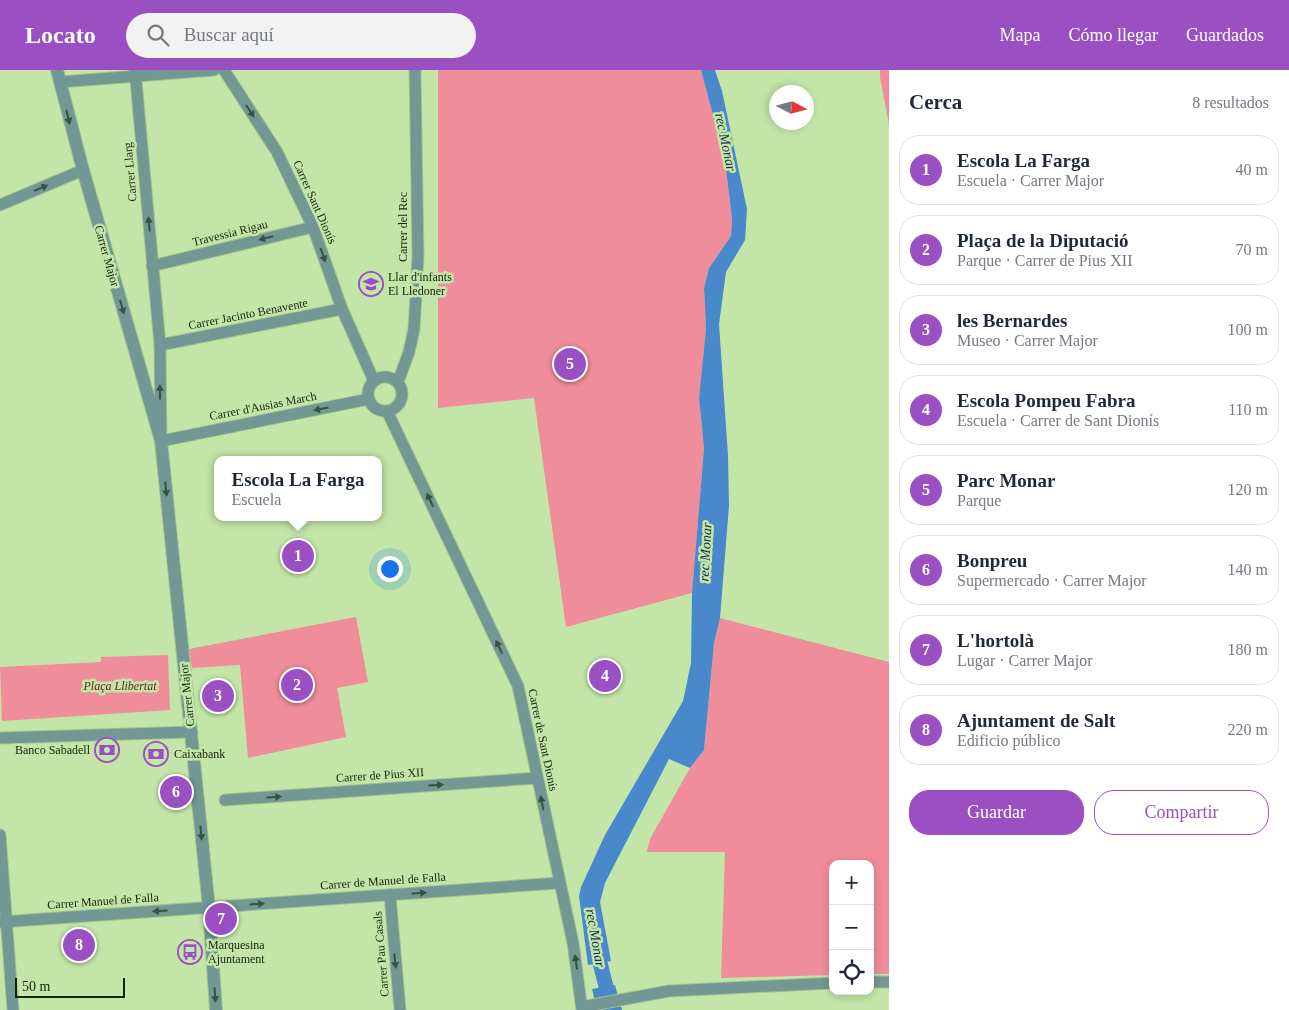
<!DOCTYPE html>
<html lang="es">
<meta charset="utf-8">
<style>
body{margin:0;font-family:"Times New Roman",serif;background:#f2f2f3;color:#1f2937}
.controls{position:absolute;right:15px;bottom:15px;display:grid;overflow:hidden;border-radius:10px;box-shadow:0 2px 8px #0003}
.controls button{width:45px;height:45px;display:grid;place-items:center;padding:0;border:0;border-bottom:1px solid #e0e1e3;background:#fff;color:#1f2937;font:25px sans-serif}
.compass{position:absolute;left:769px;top:15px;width:45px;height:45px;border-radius:50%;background:#fff;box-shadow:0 2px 8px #0003;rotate:96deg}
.scale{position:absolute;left:15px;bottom:12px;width:110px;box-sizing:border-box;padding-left:5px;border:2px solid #15220a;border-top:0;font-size:14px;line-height:18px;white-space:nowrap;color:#15220a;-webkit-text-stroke:4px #c3e6a8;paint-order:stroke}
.you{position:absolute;left:389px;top:498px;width:18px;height:18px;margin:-12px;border:4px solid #fff;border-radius:50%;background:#1a73e8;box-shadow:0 0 0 8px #1a73e833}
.badge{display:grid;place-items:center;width:32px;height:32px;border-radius:50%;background:#9a50c2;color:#fff;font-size:16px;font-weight:700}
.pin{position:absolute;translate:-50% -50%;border:2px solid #fff;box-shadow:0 1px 5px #0006}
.popup{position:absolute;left:214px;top:386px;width:168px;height:65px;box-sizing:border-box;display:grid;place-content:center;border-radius:10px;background:#fff;filter:drop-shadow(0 1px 4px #0005);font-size:16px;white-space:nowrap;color:#747a83}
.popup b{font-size:19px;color:#1f2937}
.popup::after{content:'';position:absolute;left:50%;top:100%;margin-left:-10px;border:10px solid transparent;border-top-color:#fff}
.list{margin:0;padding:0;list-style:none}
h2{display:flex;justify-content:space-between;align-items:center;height:65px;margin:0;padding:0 20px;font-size:21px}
h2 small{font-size:16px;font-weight:400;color:#747a83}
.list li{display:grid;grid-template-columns:32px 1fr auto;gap:15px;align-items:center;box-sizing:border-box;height:70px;margin:0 10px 10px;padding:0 10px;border:1px solid #e0e1e3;border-radius:20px}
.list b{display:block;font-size:19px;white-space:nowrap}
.list p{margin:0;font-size:16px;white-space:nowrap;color:#747a83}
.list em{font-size:16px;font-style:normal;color:#747a83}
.actions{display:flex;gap:10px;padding:15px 20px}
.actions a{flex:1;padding:11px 0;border:1px solid #9a50c2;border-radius:20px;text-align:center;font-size:18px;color:#9a50c2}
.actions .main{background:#9a50c2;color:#fff}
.icon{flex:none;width:28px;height:28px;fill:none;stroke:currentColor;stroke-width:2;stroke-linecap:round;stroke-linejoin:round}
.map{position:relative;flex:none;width:889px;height:940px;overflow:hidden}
header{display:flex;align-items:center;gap:30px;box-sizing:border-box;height:70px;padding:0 25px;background:#9a50c2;color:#fff}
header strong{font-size:24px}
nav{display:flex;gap:28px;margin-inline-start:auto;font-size:18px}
.search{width:350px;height:45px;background:#f2f2f3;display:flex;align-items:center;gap:12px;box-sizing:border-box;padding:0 18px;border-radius:28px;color:#747a83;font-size:19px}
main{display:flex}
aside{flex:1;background:#fff}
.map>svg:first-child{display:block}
</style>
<header>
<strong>Locato</strong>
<div class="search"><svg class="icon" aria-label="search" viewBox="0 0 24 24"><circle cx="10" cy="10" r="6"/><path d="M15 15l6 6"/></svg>Buscar aquí</div>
<nav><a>Mapa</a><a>Cómo llegar</a><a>Guardados</a></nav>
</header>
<main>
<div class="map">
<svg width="889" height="940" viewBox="0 0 889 940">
<rect width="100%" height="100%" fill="#c3e6a8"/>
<!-- green -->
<g fill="#ef8d9a">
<path d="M438,0H701L725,91L732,149L731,166L709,198L704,218L706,259L699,328L704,378L692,523L566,557L534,328L438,338Z"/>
<path d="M880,0H889V55L880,7Z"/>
<path d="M356,547L368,612L337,618L346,667L248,688L240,595L192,598L189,579Z"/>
<path d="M720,548L889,592V904H870V794H833V905L721,908L725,782H647L650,769L690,698L704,680L714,573Z"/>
<path d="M168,585L170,640L2,651L0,597L101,592V587Z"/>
</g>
<!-- water -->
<g fill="#4988cb">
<path d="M701,0H715L722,21L747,139L745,170L726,202L719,254L728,386L729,436L720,548L714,573L704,680L690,698L669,689L605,813L600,832L611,891L588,895L579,826L581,817L605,765L683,631L691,593L692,523L704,378L699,328L706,259L704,218L709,198L731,166L732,149L725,91Z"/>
<path d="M615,915L622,940H597L592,919Z"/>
</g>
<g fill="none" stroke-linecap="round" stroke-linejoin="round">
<!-- canal -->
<path stroke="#4988cb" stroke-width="15" d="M595,873L612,940"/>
<defs>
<g id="minor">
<path d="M135,0L160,275L161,371L369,329"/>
<path d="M224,0L277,82L313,157L342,239L374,311"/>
<path d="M60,12L214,0"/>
<path d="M0,135L83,100"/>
<path d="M152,196L313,157"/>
<path d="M160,275L342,239"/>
<circle cx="385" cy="324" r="17"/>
<path d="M398,312L409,282L414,259L416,225L418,186L415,0"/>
<path d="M387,341L518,616L573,873L582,940"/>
<path d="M0,668L192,662"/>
<path d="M225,730L537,708"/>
<path d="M0,765L13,940"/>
<path d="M390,825L400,940"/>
<path d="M0,852L559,813"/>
<path d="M870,912H889"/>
<path d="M582,937L669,921L833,913"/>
</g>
<path id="tertiary" d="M57,0L83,100L161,371L209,838L216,940"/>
</defs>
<!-- minor casing -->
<use href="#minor" stroke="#a4c38c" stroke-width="13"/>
<!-- tertiary casing -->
<use href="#tertiary" stroke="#a4c38c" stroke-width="14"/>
<!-- minor -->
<use href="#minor" stroke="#729795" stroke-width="11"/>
<!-- tertiary -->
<use href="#tertiary" stroke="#729795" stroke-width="12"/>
</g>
<!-- one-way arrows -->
<defs><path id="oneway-solid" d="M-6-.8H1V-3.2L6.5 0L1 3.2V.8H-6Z" transform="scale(1.25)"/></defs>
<g fill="#3a5142">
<use href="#oneway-solid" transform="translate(250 41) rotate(57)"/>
<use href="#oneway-solid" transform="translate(68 47) rotate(76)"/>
<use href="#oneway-solid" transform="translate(41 118) rotate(-23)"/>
<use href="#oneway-solid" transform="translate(149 154) rotate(-95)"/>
<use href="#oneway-solid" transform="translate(266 168) rotate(166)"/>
<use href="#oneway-solid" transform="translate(323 185) rotate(71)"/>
<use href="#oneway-solid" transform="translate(122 237) rotate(74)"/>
<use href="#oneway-solid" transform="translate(160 322) rotate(-91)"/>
<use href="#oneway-solid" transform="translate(321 339) rotate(169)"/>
<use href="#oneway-solid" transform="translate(166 419) rotate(84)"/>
<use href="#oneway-solid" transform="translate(430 430) rotate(-115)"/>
<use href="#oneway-solid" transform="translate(499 577) rotate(-115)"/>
<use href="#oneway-solid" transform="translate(436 715) rotate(-4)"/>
<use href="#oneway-solid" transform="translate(274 727) rotate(-4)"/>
<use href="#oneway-solid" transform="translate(542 733) rotate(-101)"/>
<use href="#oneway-solid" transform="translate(201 763) rotate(85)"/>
<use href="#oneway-solid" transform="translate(419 823) rotate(-4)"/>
<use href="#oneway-solid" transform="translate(257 834) rotate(-4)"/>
<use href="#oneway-solid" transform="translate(160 841) rotate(176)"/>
<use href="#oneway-solid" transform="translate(395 891) rotate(85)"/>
<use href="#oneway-solid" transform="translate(576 892) rotate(-98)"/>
<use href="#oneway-solid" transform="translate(215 925) rotate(86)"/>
</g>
<!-- icons -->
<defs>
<symbol id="school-ring" viewBox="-11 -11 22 22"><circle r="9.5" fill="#c3e6a8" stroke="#9a50c2" stroke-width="1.5"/><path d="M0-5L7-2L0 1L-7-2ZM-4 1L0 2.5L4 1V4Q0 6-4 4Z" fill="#9a50c2"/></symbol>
<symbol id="bank-ring" viewBox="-11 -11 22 22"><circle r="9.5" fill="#c3e6a8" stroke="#9a50c2" stroke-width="1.5"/><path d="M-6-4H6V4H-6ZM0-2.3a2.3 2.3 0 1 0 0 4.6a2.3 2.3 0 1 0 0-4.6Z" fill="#9a50c2"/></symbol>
<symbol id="bus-ring" viewBox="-11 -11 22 22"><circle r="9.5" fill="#c3e6a8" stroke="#9a50c2" stroke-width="1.5"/><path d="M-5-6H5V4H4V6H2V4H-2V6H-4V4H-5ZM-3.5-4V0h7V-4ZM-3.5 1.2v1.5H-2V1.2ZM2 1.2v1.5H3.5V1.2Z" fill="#9a50c2"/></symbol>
</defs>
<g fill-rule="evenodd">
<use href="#school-ring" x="357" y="200" width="28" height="28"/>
<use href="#bank-ring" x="93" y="666" width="28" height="28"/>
<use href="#bank-ring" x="142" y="670" width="28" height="28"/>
<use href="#bus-ring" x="176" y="868" width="28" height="28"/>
</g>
<g text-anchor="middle" stroke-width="5" stroke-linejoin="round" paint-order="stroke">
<!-- street labels -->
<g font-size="12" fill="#15220a" stroke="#c3e6a8">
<text transform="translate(130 102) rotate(-95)" y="4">Carrer Llarg</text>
<text transform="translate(315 132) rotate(66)" y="4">Carrer Sant Dionís</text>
<text transform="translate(403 157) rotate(-90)" y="4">Carrer del Rec</text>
<text transform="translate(230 163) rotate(-14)" y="4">Travessia Rigau</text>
<text transform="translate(107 186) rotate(74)" y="4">Carrer Major</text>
<text transform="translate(248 244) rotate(-11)" y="4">Carrer Jacinto Benavente</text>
<text transform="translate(263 336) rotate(-11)" y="4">Carrer d'Ausias March</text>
<text transform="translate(187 625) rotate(-96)" y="4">Carrer Major</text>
<text transform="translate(543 670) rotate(78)" y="4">Carrer de Sant Dionís</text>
<text transform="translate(380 705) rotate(-4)" y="4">Carrer de Pius XII</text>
<text transform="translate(383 811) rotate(-4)" y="4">Carrer de Manuel de Falla</text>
<text transform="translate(103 831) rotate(-4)" y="4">Carrer Manuel de Falla</text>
<text transform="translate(381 884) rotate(-95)" y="4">Carrer Pau Casals</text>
</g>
<!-- poi labels -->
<g font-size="12" fill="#15220a" stroke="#c3e6a8" text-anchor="start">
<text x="388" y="211">Llar d'infants<tspan x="388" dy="14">El Lledoner</tspan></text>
<text x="90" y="684" text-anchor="end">Banco Sabadell</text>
<text x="174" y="688">Caixabank</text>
<text x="208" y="879">Marquesina<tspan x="208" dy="14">Ajuntament</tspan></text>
</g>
<!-- park labels -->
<g font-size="12" font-style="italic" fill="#691128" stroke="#c3e6a8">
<text x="120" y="620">Plaça Llibertat</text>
</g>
<!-- water labels -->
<g font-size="14" font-style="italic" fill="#112b47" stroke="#c3e6a8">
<text transform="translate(726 72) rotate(78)" y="5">rec Monar</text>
<text transform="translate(705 482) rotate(-87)" y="5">rec Monar</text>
<text transform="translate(596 868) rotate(80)" y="5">rec Monar</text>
</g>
</g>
</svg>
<div class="controls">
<button>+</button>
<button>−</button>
<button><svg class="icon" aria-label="locate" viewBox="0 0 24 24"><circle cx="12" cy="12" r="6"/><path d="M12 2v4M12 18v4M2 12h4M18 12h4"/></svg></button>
</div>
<svg class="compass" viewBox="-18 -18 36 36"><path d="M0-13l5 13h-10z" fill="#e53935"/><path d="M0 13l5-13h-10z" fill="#747a83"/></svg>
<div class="scale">50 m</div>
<div class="you"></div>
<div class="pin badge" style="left:298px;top:486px">1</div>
<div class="popup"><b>Escola La Farga</b>Escuela</div>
<div class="pin badge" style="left:297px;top:615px">2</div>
<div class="pin badge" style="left:218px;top:626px">3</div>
<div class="pin badge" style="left:605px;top:606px">4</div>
<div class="pin badge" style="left:570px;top:294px">5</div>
<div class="pin badge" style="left:176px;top:722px">6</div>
<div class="pin badge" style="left:221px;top:849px">7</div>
<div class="pin badge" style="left:79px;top:875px">8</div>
</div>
<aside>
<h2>Cerca<small>8 resultados</small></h2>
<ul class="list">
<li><span class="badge">1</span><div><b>Escola La Farga</b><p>Escuela · Carrer Major</p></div><em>40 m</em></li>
<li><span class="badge">2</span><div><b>Plaça de la Diputació</b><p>Parque · Carrer de Pius XII</p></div><em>70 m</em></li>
<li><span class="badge">3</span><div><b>les Bernardes</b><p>Museo · Carrer Major</p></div><em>100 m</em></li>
<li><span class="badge">4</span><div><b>Escola Pompeu Fabra</b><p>Escuela · Carrer de Sant Dionís</p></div><em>110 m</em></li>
<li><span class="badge">5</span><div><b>Parc Monar</b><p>Parque</p></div><em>120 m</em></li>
<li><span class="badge">6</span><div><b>Bonpreu</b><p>Supermercado · Carrer Major</p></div><em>140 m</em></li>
<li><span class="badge">7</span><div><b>L'hortolà</b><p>Lugar · Carrer Major</p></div><em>180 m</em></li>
<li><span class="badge">8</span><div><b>Ajuntament de Salt</b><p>Edificio público</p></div><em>220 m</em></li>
</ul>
<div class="actions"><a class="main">Guardar</a><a>Compartir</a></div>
</aside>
</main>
